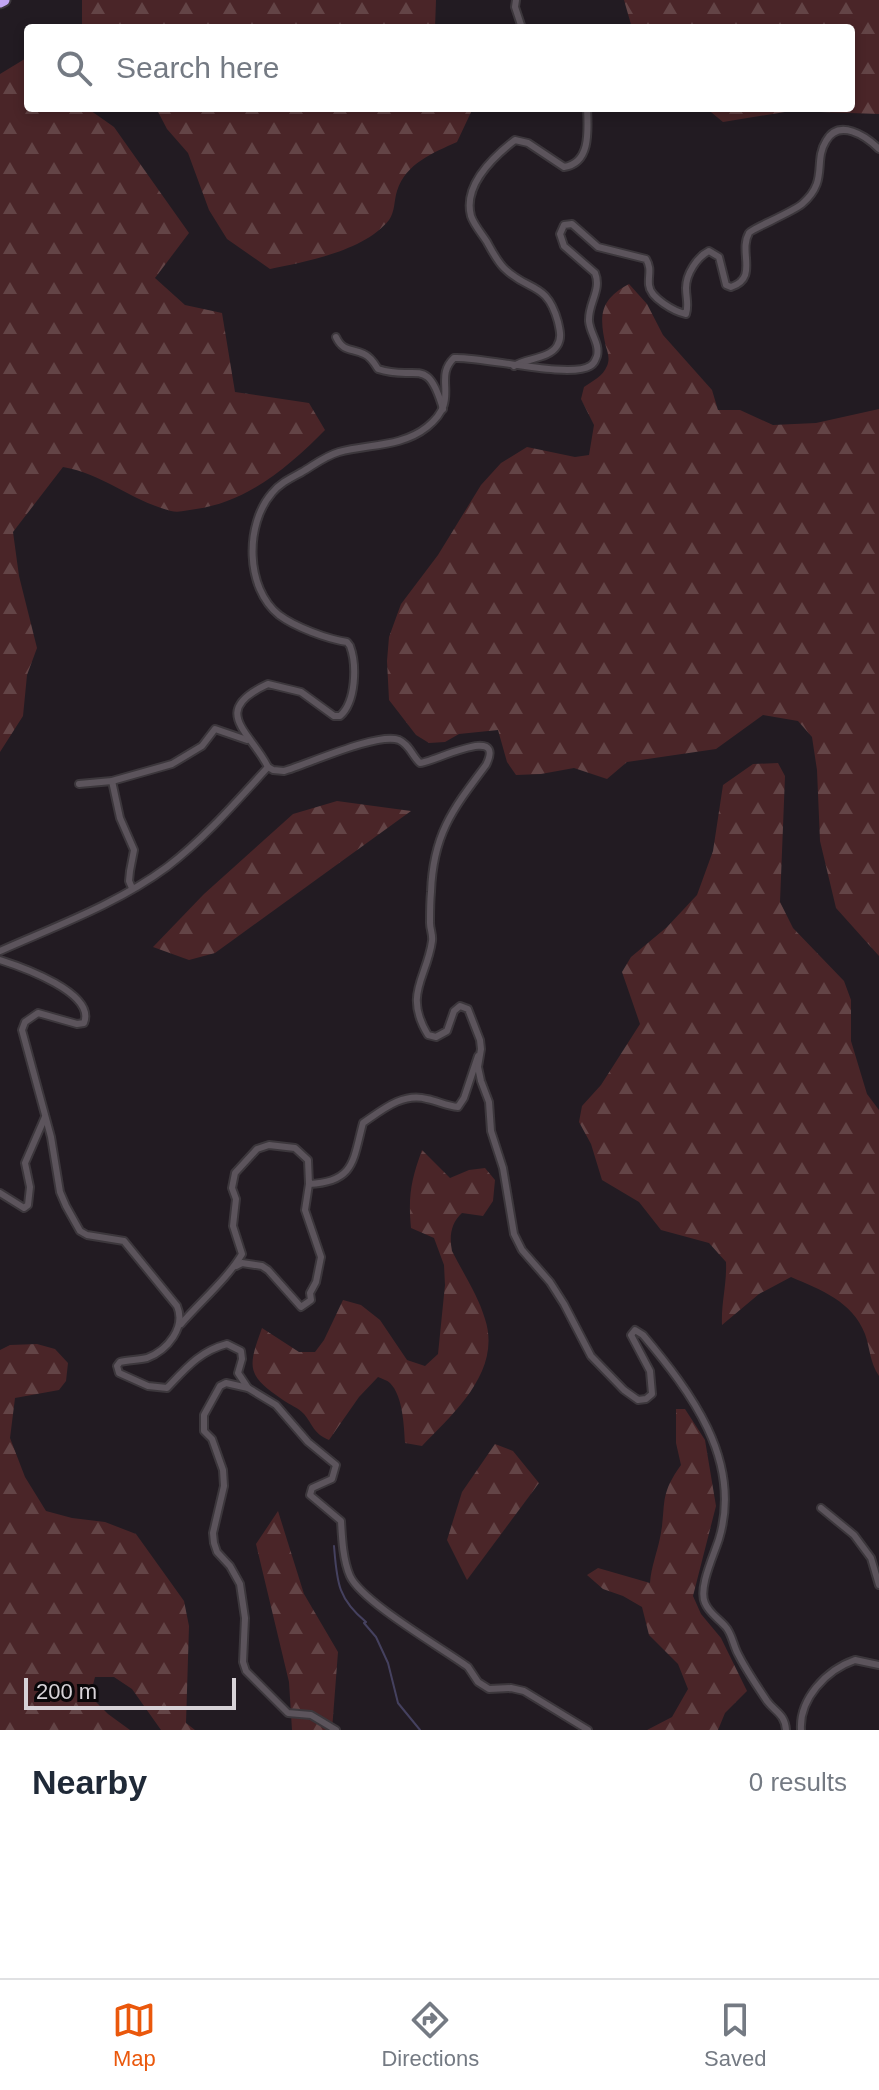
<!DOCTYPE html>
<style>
body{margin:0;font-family:Arial,sans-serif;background:#f6f6f7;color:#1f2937}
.scale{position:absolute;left:24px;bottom:20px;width:212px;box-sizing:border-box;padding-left:8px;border:4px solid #d7d2d7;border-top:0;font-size:22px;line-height:28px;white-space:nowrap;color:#d7d2d7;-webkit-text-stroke:6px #090709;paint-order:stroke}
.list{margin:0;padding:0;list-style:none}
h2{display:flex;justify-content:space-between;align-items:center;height:104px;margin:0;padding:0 32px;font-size:34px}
h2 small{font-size:26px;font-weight:400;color:#747a83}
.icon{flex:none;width:44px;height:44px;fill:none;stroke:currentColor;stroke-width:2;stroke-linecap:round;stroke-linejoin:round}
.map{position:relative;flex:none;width:879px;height:1730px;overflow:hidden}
.search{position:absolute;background:#fff;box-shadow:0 4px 12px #0003;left:24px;right:24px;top:24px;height:88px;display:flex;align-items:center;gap:20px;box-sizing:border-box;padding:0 28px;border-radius:8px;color:#747a83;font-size:30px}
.sheet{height:248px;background:#fff}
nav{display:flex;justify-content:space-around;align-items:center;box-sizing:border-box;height:112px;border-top:2px solid #e0e1e3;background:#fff;font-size:22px;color:#747a83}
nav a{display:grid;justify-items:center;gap:4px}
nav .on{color:#ea580c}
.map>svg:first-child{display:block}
</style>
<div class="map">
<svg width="879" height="1730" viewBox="0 0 879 1730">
<defs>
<pattern id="forest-firs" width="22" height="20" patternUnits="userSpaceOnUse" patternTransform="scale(2)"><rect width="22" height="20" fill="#4a2528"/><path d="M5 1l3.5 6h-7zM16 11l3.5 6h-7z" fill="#634446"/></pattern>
</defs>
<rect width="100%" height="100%" fill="#221b22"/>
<!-- forest -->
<g fill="url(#forest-firs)">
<path d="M82,0H436L435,28H82Z"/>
<path d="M624,0H879V114L791,111L723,122L706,108H851V28H632Z"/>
<path d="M28,57V108H87L114,127L189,233L155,278L185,305L222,313L235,392L309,403L325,430C290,466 247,502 196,509C188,510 179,513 171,511C132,501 103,474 63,467L13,532L19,576L37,648L27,675L23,716L0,752V74Z"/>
<path d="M156,108H473L457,142C433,153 406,163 397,191C394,200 395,212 389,220C364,251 308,261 270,269L227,239L209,210L188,153L167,129Z"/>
<path d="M629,284L647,304L663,335L712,390L718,410H740L773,425L816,423L879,409V956L836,908L820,841L817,770L812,737L798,721L763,715L716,749L627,762L607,779L574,768L541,774L516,775L507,762L498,730L459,734L445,742L429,743L416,735L389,700L387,661L389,637L401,604L438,555L481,485L501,463L527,447L575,457L589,455L594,425L581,399L584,387C593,381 603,376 607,366C610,359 608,353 606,347C599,316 599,300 629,284Z"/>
<path d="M778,763L785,776L780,902L793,928L844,981L851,1000V1041L867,1094L879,1110V1376C870,1363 870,1348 865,1334C852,1301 821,1290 791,1277L759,1294L722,1325C721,1303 727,1284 726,1262L709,1243L661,1230L639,1202L602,1180L591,1144L579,1122L582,1106L601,1085L640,1024L622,972L631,957L667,927L697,895L713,851L723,785L753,764Z"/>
<path d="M337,801L411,811L215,953L189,960L153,947L204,894L293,814Z"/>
<path d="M422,1150L450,1178L469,1170L485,1168L495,1180L493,1201L483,1216L462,1213C451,1223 449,1236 452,1251C463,1273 478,1295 485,1319C502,1371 454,1413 422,1446L405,1443C404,1426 403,1396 390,1383C387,1380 382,1379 378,1377L359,1397L329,1440C314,1434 313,1425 304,1414C299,1408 290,1405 283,1400C247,1375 247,1369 262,1328L299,1352H315L324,1340L343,1300L361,1305L380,1320L407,1360L425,1366L438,1354L445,1285L444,1265L434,1238L411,1228C408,1196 411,1180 422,1150Z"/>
<path d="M37,1344L55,1349L68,1363L66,1381L59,1390L15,1398L10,1438L25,1477L46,1511L72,1518L105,1522L136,1534L184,1601L189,1626L186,1723L195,1730H161L132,1689L114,1677H95L90,1696L108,1714L130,1730H0V1350L10,1345Z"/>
<path d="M676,1409H685L705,1440L716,1506L693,1596L701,1614L721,1638L747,1691L725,1713L718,1730H647L672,1717L688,1689L678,1664L649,1635L642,1607L623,1596L603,1589L587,1575L598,1568L650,1583C651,1567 657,1553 660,1538C667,1504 658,1497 681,1465L676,1443Z"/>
<path d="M495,1444L513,1451L539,1483L467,1580L447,1540L462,1492Z"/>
<path d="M278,1511L304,1594L338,1652L332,1730H292L289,1682L256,1544Z"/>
</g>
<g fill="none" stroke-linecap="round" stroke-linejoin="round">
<!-- stream -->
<path stroke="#45415f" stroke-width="2" d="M334,1546C337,1581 337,1598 366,1622L364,1623L376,1637L388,1663L398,1703L420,1730"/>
<defs>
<g id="minor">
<path d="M516,0L515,7L522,28"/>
<path d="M336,337C343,352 351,348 364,354C371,357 375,364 378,369C417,382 427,354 443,409"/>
<path d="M514,366C526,358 549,359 557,346C562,338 560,331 558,322C547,281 528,292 504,268C497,261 492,251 487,242C482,234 474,225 471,216C463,186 493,157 515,140L528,143L564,167C591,163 588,130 587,108"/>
<path d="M112,781L120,818L134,850L130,871L129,881L132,888"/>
<path d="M79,784L112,781L172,764L202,746L215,729L247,740"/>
<path d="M0,951C56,926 117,904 167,867C205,838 236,802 268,767"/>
<path d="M0,960C22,967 96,993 84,1023L77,1024L38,1013L25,1022L22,1030L51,1137L60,1192L66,1206L80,1231L87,1235L124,1241L177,1306C186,1327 168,1350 147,1358C138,1360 128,1360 120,1362L117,1366L119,1373L148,1386L167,1388C186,1368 200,1351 227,1344L241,1351L242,1359L238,1373L248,1388"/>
<path d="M0,1193L24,1208L28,1205L30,1187L25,1163L45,1117"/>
<path d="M236,1266L242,1263L262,1266L268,1270L301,1307L311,1300L310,1293L316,1282L321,1257L305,1210L309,1184"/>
<path d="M181,1324C200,1302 228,1278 242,1254L233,1226L236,1199L232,1188L235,1173L257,1149L269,1145L295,1148L308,1160L309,1184C355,1182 353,1160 363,1123C382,1110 403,1092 427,1099C438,1101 446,1106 458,1107L464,1098L478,1056"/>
<path d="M821,1508L854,1535L871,1558L879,1585"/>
<path d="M336,1730L311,1715L288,1713L246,1671L243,1662L245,1618L240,1584L230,1566L217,1552L214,1543L213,1533L224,1486L223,1470L212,1439L204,1431V1415L220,1386L226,1383L248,1388L276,1405L308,1442L336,1465L332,1479L312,1488L310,1495L341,1521C342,1539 343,1560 350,1576C362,1602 442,1648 468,1667L478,1682L489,1689L511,1688L524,1691L588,1730"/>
<path d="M786,1730C785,1714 775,1712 767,1701C757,1686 746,1670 738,1654C733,1645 732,1633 725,1626C718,1618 709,1613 705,1603C698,1588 714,1555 719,1539C743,1460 690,1391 643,1335L635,1330L631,1335L650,1371L652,1394L646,1399L638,1400L624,1390L591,1356L564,1304L550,1282L522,1250L514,1234L503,1168L491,1131L489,1102L481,1081L478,1067L481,1049L480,1040L468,1009L460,1006L454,1011L447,1031L436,1037L428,1035C403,994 427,978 432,941C433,935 430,929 430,923C430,913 430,902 431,892C433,834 453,809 486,765C507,723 432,763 420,763C412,756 410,745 399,740C378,732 308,764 284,771L273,770L268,767C250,731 209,711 268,684L301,692L334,716H340C356,702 357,665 350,646L347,642C327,639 295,627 279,615C245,588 245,524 272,493C280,483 291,478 302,472C314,465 325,456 339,452C369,444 402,447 427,427C462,399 432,379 454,358C480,356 570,379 590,366C594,364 595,361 597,356C600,343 590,334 589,321C588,303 602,290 595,273L564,246L560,234L564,225L572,224L598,247L646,259C652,269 648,275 649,285C650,298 675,312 686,314C689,305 686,298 686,288C686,274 697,257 709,251L719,257L726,285L731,287C759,278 738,252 749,233C751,229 791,213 802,204C829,181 813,162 826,141C839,118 866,136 879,149"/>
<path d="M801,1730C799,1699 826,1670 855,1660L879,1665"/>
</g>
<path id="motorway" d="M0,2L4,0"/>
</defs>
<!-- minor casing -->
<use href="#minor" stroke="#3c373c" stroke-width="10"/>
<!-- motorway casing -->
<use href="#motorway" stroke="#3c373c" stroke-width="15"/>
<!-- minor -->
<use href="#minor" stroke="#5c545c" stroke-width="6"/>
<!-- motorway -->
<use href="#motorway" stroke="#c2a5f3" stroke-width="11"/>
</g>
</svg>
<div class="scale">200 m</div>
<div class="search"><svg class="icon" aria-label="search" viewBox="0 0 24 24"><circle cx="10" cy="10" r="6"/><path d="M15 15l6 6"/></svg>Search here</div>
</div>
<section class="sheet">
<h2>Nearby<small>0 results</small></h2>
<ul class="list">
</ul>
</section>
<nav>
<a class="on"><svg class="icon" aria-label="map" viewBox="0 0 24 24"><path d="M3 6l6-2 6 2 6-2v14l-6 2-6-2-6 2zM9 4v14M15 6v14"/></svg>Map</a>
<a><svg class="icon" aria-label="directions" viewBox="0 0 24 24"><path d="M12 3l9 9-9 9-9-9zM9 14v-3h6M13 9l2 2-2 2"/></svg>Directions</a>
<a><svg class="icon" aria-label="saved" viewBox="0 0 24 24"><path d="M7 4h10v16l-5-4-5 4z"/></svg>Saved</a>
</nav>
